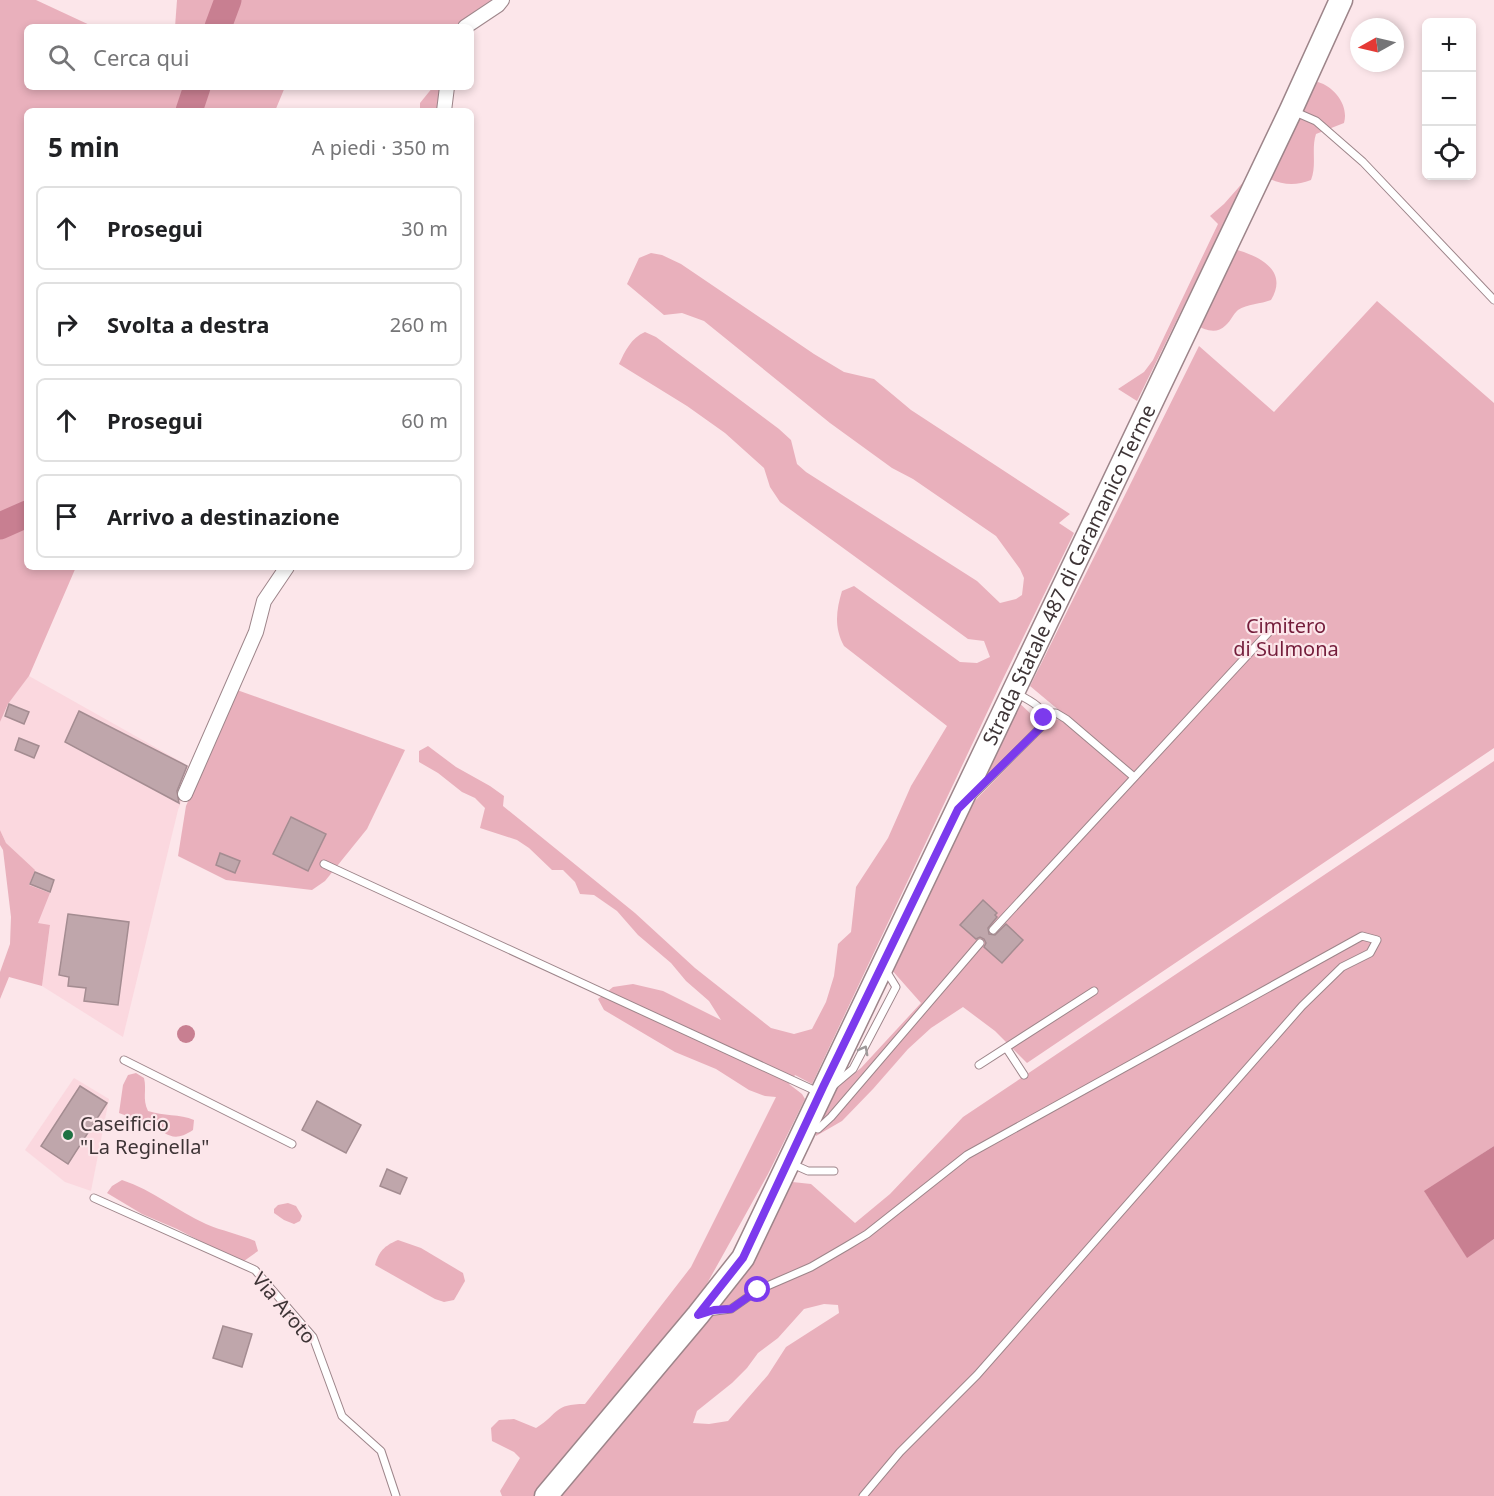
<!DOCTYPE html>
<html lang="it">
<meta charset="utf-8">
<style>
body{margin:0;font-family:"Noto Sans",sans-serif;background:#f2f2f2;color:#202124}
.controls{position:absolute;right:18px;top:18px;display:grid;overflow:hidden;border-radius:9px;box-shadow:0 3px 9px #0003}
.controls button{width:54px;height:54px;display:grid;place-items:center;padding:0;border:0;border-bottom:2px solid #e0e0e0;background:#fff;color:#202124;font:30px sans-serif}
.compass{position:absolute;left:1350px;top:18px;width:54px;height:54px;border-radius:50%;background:#fff;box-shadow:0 3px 9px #0003;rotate:262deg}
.stop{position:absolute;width:18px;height:18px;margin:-14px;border:4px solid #7c3aed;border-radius:50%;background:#fff}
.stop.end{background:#7c3aed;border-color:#fff;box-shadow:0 2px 6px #0008}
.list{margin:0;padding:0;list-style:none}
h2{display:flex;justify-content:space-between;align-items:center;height:78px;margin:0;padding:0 24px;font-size:26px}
h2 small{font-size:20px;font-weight:400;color:#757577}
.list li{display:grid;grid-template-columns:39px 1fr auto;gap:18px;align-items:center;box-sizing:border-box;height:84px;margin:0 12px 12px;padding:0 12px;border:2px solid #e0e0e0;border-radius:9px}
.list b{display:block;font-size:22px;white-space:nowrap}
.list em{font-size:20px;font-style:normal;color:#757577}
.icon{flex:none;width:33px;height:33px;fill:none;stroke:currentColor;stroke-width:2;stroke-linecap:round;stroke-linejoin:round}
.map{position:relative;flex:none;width:1494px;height:1496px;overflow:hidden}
.search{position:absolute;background:#fff;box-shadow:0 3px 9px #0003;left:24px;top:24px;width:450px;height:66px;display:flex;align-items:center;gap:15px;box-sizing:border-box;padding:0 21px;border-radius:9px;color:#757577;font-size:22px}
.panel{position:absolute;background:#fff;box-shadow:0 3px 9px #0003;left:24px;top:108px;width:450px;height:462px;border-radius:9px}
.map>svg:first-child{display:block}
</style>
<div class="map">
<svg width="1494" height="1496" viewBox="0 0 1494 1496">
<rect width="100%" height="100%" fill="#fce6ea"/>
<!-- built -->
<g fill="#fbd8df">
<path d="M29,676L194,769L178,810L123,1037L42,986L50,926L37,923L29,885L34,870L6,843L0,830V722L8,704Z"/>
<path d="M74,1078L109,1099L91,1191L65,1182L25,1150Z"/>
</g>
<!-- green -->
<g fill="#e9b0bc" fill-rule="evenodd">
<path d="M0,0H36L94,27H27V87H285L275,111H27V567H76L29,676L8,704L0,722Z"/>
<path d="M177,0H502L464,27H175Z"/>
<path d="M1318,82C1335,87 1349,106 1344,123L1316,134C1311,149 1317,165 1311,180C1295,186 1283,185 1268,178L1310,85Z"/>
<path d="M433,87H444L441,111H420V103Z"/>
<path d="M1246,179L1137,401L1118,389L1144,372L1153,360L1218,224L1210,216L1224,204Z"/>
<path d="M1234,249C1259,256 1289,270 1271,300C1261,304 1247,304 1238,310C1233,314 1231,321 1226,325C1216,335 1206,330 1195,325Z"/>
<path d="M651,253L662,255L681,264L814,354L844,372L874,379L911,410L1070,514L1059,523L1074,533L1001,683L812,1084L795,1075L789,1084L802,1094L805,1099L768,1174L704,1289L611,1406L534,1496H502L500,1491L520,1458L514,1452L492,1441L491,1428L499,1420L514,1419L536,1428C560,1413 553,1404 585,1404L691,1267L776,1097L765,1096L749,1090L716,1069L675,1052L604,1010L598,999L613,987L633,984L663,991L721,1020L709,1001L686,981L671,963L638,935L617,911L594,895L580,894L575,882L563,870H552L529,848L517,840L480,828L485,808L475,798L462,792L438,773L419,762V751L428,746L456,767L490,786L504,796L503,806L635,913L695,968L771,1028L794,1034L812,1029L826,1002L834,976L838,944L851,932L856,887L888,838L911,786L947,726L844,646C834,627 836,611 842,591L854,586L960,662L977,663L990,657L984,641L968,639L780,502L770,487L764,468L725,433L687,406L619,364C625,351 631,338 645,332L656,337L779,429L791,440L797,464L806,472L977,581L1000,603L1016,599L1022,595L1024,578L1020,569L996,536L913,479L892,468L830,423L704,321L682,313L664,315L627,284L639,258Z"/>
<path d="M1377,301L1494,403V748L1027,1063L995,1031L963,1007L931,1028L908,1049L873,1089L842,1121L816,1136V1118L828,1093L861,1068L921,1003L890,968L961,815L1054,719L1064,721L1067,717L1030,686L1199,346L1274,412Z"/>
<path d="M237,690L405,750L367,829L325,881L312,890L226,880L178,856L186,806Z"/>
<path d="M1014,698L1031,714L1036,727L974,789Z"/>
<path d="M1494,761V1146L1425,1192L1467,1257L1494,1239V1496H546L698,1315L783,1181L811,1184L855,1223L890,1194L963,1117ZM824,1304L838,1305L839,1313L786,1347L768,1375L728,1421L709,1424L693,1423L697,1411L732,1383L747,1368L758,1353L778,1338L804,1309Z"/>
<path d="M0,830L6,843L35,870L29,885L50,893L38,923L50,925L42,986L9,977L0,999V972L10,944L11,917L3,850L0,845Z"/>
<path d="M136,1073L144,1078C147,1091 142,1098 148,1111C163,1116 180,1114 194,1120L193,1130C172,1144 168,1133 150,1125C140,1121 130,1117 119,1113L123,1085L128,1075Z"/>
<path d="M122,1180C153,1190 177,1211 206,1224C222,1231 239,1234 255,1241L258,1251L244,1261L231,1257L177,1229L142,1214L107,1193L112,1186Z"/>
<path d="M288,1203L296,1206L302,1216L300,1221L294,1224L284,1220L274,1213V1209L278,1205Z"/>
<path d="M398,1240L421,1248L463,1273L465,1281L454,1300L444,1302L435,1299L375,1265C379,1251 384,1246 398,1240Z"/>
</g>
<!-- water -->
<g fill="#c87f91">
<circle cx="186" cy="1034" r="9"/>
<path d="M1494,1146V1239L1467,1258L1424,1191Z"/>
</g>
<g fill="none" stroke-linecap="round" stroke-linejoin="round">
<!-- river -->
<g stroke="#c87f91" stroke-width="27">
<path d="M218,27L228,0"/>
<path d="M189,111L197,87"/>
<path d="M0,526L27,514"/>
</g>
</g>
<!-- building -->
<g fill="#bfa6ab" stroke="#a48c91" stroke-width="1.5">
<path d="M9,704L29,712L24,724L5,716Z"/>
<path d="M79,711L187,766L177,791L179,803L65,742Z"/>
<path d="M19,738L39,746L34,758L15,750Z"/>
<path d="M291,817L326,834L308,871L273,854Z"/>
<path d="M220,853L240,861L235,873L216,865Z"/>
<path d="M35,872L54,880L50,892L30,884Z"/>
<path d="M983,900L997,913L995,915L997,917L988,928L989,934L995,935L1006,924L1023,940L1002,963L984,947L986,943L984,939L980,937L976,939L960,925Z"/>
<path d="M68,914L129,922L118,1005L84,1001L86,988L68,986L69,977L59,975Z"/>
<path d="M80,1086L107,1103L68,1164L41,1146Z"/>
<path d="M317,1101L361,1125L346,1153L302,1130Z"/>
<path d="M387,1169L407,1178L400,1194L380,1186Z"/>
<path d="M223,1326L252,1334L242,1367L213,1358Z"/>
</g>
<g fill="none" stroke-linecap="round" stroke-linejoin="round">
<defs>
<g id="lane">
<path d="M1293,111L1316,121L1363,162L1494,300"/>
<path d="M1043,713H1056L1066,719L1134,777"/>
<path d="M973,795L1041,727C1049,707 1031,702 1016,693"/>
<path d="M324,864L818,1092"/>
<path d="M993,930L1268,633"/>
<path d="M1007,1049L1024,1075"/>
<path d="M124,1060L292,1144"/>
<path d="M979,1065L1094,991"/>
<path d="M834,1085L853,1069L896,987L885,969"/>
<path d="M809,1125L818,1129L831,1117L980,943"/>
<path d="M790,1163L808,1171H834"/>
<path d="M94,1198L255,1270L313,1337L342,1416L381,1451L396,1496"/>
<path d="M707,1312L731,1309L758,1290L811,1267L847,1246L867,1234L967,1155L1362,936L1377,940L1370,953L1342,967L1302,1006L977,1375L900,1452L863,1496"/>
</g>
<g id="street">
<path d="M465,27L498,5L502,0"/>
<path d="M444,111L447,87"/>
<path d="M185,794L256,632L264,601L287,567"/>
</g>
<g id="primary">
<path id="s1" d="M546,1496L698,1315L743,1258L1291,110L1341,0"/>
</g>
</defs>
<!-- lane casing -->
<use href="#lane" stroke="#9d858a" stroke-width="9"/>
<!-- street casing -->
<use href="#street" stroke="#9d858a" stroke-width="16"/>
<!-- primary casing -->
<use href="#primary" stroke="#9d858a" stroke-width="25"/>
<!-- lane -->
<use href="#lane" stroke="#fff" stroke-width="7"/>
<!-- street -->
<use href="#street" stroke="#fff" stroke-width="14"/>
<!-- primary -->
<use href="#primary" stroke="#fff" stroke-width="22"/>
</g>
<!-- one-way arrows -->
<defs><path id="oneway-chevron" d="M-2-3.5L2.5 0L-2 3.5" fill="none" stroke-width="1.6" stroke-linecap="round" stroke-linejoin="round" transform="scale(1.5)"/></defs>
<use stroke="#9e9a9a" href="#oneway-chevron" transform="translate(864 1050) rotate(-62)"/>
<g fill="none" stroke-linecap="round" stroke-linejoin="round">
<!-- route -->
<path stroke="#7c3aed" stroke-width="8" d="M758,1290L731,1309L714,1310L698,1315L743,1258L823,1087L958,809L1041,727L1044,718"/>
</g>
<!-- markers -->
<circle fill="#1f7243" stroke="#fce6ea" stroke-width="2" cx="68" cy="1135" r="6"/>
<g text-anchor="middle" stroke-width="4.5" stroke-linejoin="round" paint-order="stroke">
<!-- street labels -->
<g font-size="20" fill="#3e3436" stroke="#fce6ea">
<text dy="7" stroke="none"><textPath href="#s1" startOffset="1066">Strada Statale 487 di Caramanico Terme</textPath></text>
<text transform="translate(284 1308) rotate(50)" y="7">Via Aroto</text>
</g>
<!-- park labels -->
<g font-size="20" fill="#741d3b" stroke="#fce6ea">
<text x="1286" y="633">Cimitero<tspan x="1286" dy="23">di Sulmona</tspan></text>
</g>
<!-- poi labels -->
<g font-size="20" fill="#3e3436" stroke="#fce6ea" text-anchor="start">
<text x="80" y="1131">Caseificio<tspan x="80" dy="23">"La Reginella"</tspan></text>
</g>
</g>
</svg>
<div class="controls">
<button>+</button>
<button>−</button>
<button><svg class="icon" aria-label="locate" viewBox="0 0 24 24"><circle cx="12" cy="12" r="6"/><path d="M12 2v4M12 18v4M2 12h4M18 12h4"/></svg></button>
</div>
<svg class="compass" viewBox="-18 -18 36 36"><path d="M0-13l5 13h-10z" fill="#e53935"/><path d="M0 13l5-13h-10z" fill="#757577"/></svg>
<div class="stop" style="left:758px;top:1290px"></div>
<div class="stop end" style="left:1044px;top:718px"></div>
<div class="search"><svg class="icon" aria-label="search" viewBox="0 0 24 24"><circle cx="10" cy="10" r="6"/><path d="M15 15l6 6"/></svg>Cerca qui</div>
<section class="panel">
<h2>5 min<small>A piedi · 350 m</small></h2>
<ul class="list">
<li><svg class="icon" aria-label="ahead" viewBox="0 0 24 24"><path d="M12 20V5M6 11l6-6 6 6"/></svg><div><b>Prosegui</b></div><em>30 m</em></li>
<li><svg class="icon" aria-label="right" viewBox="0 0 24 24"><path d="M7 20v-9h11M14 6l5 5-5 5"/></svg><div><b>Svolta a destra</b></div><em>260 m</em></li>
<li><svg class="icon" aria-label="ahead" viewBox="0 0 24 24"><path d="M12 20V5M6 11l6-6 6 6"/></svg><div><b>Prosegui</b></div><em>60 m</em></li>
<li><svg class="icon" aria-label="arrive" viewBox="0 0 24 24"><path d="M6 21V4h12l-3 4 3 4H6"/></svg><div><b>Arrivo a destinazione</b></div></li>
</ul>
</section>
</div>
